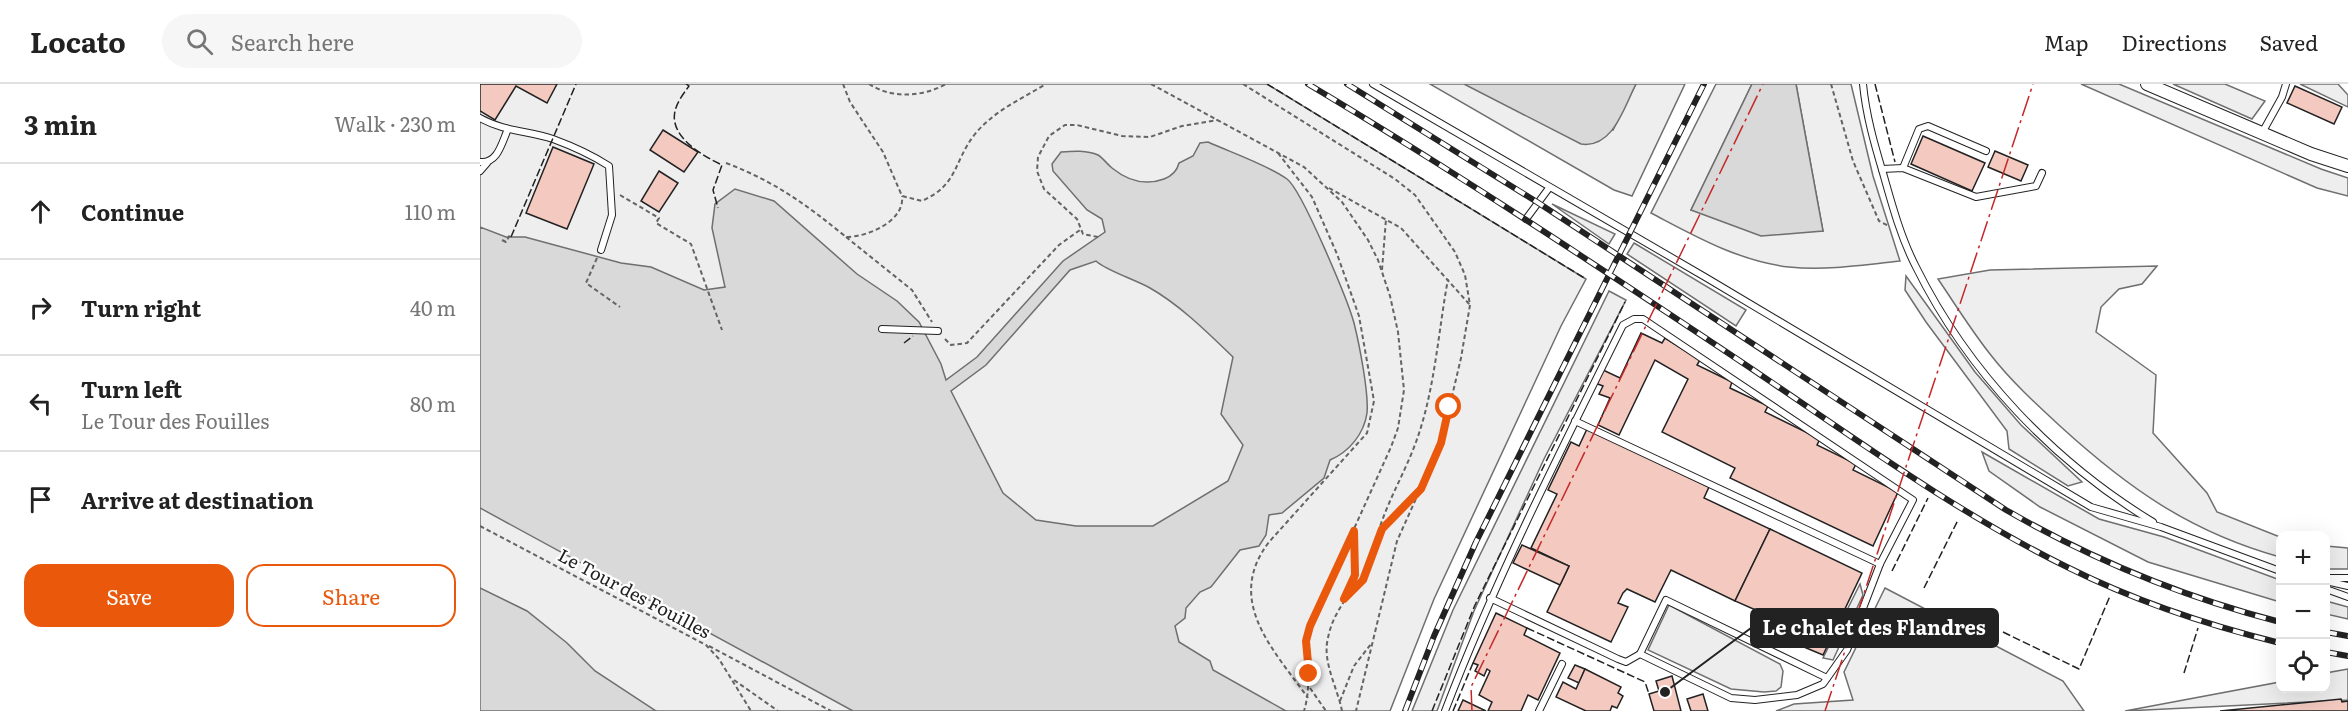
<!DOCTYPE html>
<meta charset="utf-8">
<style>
body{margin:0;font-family:Literata,serif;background:#f6f6f6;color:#222}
.controls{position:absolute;right:18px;bottom:18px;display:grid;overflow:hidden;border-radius:12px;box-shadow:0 6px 24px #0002}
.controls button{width:54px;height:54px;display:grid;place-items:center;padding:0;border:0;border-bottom:2px solid #e0e0e0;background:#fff;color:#222;font:30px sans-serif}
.stop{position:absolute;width:18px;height:18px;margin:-14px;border:4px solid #ea580c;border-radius:50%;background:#fff}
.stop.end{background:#ea580c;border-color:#fff;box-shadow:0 2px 6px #0008}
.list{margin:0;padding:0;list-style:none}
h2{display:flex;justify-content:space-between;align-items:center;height:78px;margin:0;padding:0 24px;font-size:26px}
h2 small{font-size:20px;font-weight:400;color:#767676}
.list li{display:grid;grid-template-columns:39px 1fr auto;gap:18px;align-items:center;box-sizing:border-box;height:96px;padding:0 24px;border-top:2px solid #e0e0e0}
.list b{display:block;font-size:22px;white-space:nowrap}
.list p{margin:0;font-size:20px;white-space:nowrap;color:#767676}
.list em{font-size:20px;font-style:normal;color:#767676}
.actions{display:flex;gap:12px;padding:18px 24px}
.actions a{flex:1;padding:14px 0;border:2px solid #ea580c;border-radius:18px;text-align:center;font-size:21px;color:#ea580c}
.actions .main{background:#ea580c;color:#fff}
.icon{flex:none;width:33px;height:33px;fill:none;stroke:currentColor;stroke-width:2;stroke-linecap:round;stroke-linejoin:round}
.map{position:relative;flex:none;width:1868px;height:627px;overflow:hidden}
header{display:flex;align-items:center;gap:36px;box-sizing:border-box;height:84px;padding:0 30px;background:#fff;border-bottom:2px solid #e0e0e0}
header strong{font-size:28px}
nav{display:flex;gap:33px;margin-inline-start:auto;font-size:21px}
.search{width:420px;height:54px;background:#f6f6f6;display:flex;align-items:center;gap:15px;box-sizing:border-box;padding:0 21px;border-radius:33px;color:#767676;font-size:22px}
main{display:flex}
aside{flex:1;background:#fff}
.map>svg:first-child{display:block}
</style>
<header>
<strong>Locato</strong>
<div class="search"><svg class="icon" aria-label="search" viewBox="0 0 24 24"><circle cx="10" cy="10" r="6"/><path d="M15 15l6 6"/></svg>Search here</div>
<nav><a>Map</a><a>Directions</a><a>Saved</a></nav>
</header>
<main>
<aside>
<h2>3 min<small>Walk · 230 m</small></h2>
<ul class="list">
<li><svg class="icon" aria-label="ahead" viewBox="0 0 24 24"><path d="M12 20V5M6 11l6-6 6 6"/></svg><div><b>Continue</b></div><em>110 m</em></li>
<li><svg class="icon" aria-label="right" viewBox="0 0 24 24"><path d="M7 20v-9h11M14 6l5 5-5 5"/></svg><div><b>Turn right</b></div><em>40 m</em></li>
<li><svg class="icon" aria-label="left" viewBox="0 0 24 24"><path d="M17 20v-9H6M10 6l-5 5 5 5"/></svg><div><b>Turn left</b><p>Le Tour des Fouilles</p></div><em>80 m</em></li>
<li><svg class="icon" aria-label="arrive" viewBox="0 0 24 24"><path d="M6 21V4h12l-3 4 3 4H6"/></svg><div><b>Arrive at destination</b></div></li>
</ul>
<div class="actions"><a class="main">Save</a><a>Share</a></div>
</aside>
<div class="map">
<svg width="1868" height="627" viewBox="0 0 1868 627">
<rect width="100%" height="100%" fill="#fff"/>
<!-- green -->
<g fill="#eee" stroke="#6f6f6f" stroke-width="1.5">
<path d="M0,0H787L1106,195L1081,242L954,515L910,627H0Z"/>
<path d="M950,0H985L1133,46L1156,0H1205L1152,112L1134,106Z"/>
<path d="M1236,0H1272L1211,126L1343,147L1316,0H1371L1393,92L1420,177C1384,181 1345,187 1309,183C1258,177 1215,152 1171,129Z"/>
<path d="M1601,0H1639L1841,85L1868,94V112L1837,104Z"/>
<path d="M1693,0H1745L1785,17L1772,35Z"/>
<path d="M1820,0H1858L1868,11V23Z"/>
<path d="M1072,120L1135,150L1129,160Z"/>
<path d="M1154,159L1266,226L1256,242L1147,170Z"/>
<path d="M1677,182L1662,200L1639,205L1621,223L1616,248L1676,291L1673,349L1727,409L1737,428L1800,453V473C1710,448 1648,404 1580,342C1556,320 1530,296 1510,270C1491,246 1475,220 1458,195L1510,186Z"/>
<path d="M1426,192L1495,288L1541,341L1602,398L1588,402L1529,365L1527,347L1446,238L1425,206Z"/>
<path d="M1129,207L1146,216L1064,375L994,527L957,627H932L973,526Z"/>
<path d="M1502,368L1619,435L1684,453L1800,496V518L1668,478L1560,423L1509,387Z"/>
<path d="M1846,462L1868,464V485H1846Z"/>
<path d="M1380,500L1383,511L1353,576L1343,574Z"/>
<path d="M1405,504L1583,597L1604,627H1296L1314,620L1373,616L1364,588Z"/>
<path d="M1846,517L1868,523V535L1846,530Z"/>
<path d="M1868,585V616L1645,627L1800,598V604H1846V589Z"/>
</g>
<!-- parking -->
<path fill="#ededed" stroke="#6f6f6f" stroke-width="1.5" d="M1189,521L1300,580L1303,587L1301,603L1296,607L1284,608L1251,605L1168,566Z"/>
<!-- water -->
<g fill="#d9d9d9" stroke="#6f6f6f" stroke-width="1.5" fill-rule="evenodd">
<path d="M984,0H1156C1144,23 1133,65 1101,60Z"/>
<path d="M1272,0H1316L1343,147L1281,152L1211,126Z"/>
<path d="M728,58C750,68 788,81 807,95C822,106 868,217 874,239C879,259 889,309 887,329C884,350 869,368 850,376L844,394L802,429L789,431L786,451L779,462L760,466L731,503L720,508L706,524L705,534L695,542L699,558L730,577L733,586L806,627H373L0,424V143L26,153H45L141,179L171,183L224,206L245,203L232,144L235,120L255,105L294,117L377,190L417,217L439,238L461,280L466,296L497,273L583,177L625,148L622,135L607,126L573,87L572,80L581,68C593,67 607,66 618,71C623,74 627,80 632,84C648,97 665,102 684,95C692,92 697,87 699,79L713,72L720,59ZM616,177C625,186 656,196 670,204C700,221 728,249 753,273L741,330L763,361L748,397L673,442H596L556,436L523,409L471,307L506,281L590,186Z"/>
<path d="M0,504L47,527L87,559L115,587L176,627H0Z"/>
</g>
<!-- building -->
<g fill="#f3c9c0" stroke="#222" stroke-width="1.5">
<path d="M0,0H77L67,19L36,2L15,36L0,27Z"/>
<path d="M1815,2L1862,23L1854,40L1807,19Z"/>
<path d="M183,46L218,68L204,88L170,66Z"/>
<path d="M1443,52L1505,79L1492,107L1431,80Z"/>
<path d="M73,63L114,80L87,145L46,129Z"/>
<path d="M1515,67L1548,81L1541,97L1508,83Z"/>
<path d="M179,87L198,99L179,128L161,117Z"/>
<path d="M1161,249L1182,259L1185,254L1220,276L1217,281L1252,298L1250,304L1288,322L1285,328L1340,355L1337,361L1376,380L1373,386L1418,408L1393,462L1250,394L1255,384L1182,348L1208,295L1175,276L1139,351L1118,341L1130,314L1119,310L1123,302L1115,299L1121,285L1140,294Z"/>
<path d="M1107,345L1229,403L1224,414L1290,445L1255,517L1191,486L1175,518L1147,505L1143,509L1138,519L1148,523L1131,558L1067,528L1089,482L1051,464L1077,410L1068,406L1091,358L1099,362Z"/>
<path d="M1290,445L1382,489L1343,571L1281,545L1287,531L1255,517Z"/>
<path d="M1042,461L1089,482L1080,501L1033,479Z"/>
<path d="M1016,529L1047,544L1044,551L1080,569L1058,616L1048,611L1041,627H1008L1012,618L999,611L1010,587L1007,585L1004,592L995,587L998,581L993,579Z"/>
<path d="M1095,581L1105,585L1099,599L1088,594Z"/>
<path d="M1105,585L1141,603L1138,609L1143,612L1137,624L1132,622L1130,627H1106L1076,613L1083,598L1096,605Z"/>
<path d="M1192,592L1201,627H1174L1169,610L1179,607L1176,597Z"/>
<path d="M1223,610L1228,627H1211L1207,615Z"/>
<path d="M1861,615L1862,618L1868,617V627H1740Z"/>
<path d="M983,616L1006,627H978Z"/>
</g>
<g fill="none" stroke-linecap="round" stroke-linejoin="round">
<defs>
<g id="lane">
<path d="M893,0L1225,193L1611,423L1681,443L1800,487"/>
<path d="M1383,0C1386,31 1394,59 1403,89C1412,121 1421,154 1436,183C1488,288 1574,378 1673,438"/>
<path d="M0,34C23,47 48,47 73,55C92,62 112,71 129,82L132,131L121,166"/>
<path d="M1782,49L1802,13L1806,0"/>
<path d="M0,78C18,80 22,58 28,45"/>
<path d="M1423,84L1439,45L1448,42L1506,67"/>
<path d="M1402,85L1423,84L1496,113L1556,102L1562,89"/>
<path d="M0,87L7,79"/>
<path d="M1046,135L1069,104"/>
<path d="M402,245L458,247"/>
<path d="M1095,337L1400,480"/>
<path d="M1846,494H1868"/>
<path d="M1846,497L1868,502"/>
<path d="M1846,505L1868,513"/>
<path d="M1160,570L1186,516L1347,594"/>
<path d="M965,627C1016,494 1080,368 1143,241L1154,235H1163L1433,416L1400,480L1367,566L1343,600L1317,611L1275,616L1251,614L1160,570L1146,578L1138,575L1010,514"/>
<path d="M1059,627L1082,580"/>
</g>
<path id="street" d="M1667,0L1831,70L1868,82"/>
</defs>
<!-- lane casing -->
<use href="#lane" stroke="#222" stroke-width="8"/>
<!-- street casing -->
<use href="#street" stroke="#222" stroke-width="14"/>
<!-- path -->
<g stroke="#646464" stroke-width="2" stroke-dasharray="4.5 3" stroke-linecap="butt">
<path d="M363,0L370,18L403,68L422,112L442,117C479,100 473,78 495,50C514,27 541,15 566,0"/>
<path d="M389,0C412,15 443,13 466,0"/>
<path d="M671,0L824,83L862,118L888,156L898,176L910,212L918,248L924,306L918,344L911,363L830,542C824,570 833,598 824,627"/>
<path d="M763,0L915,95L935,111L975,168L985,191L990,221L981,274L961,359L917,457L876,627"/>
<path d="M1351,0L1373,77L1399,137L1409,142"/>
<path d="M798,69L832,113L857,170L879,232L894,317L887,349L789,458C744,517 794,566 828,614"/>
<path d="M246,79C294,97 327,121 366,153C388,153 425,137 422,112"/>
<path d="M849,104L921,144L990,221"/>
<path d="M140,111L179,134L176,139L211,160L242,246"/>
<path d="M366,153L432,206L452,238"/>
<path d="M618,153L603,150L597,135L564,105L557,87L558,73L569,52L585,41H597L642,52L670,53L702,42L738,36"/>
<path d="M22,156L26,158L31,149"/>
<path d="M117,174L106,199L140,223"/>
<path d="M902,186L906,135"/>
<path d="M465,255L471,261L487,259L579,161L600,146"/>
<path d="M0,442L226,561L239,575L271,627"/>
<path d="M899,450L909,436L938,408"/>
<path d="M896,456C905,421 924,391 936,358C955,306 958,249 968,195"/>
<path d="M868,511L883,496L897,455"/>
<path d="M229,562L351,627"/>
<path d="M254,596L298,627"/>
<path d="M830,604L846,627"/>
<path d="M860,617L874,582L891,560"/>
<path d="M862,627C858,606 844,581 847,559C852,529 863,524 873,500C879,485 876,466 874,450"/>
</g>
<!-- lane -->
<use href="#lane" stroke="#fff" stroke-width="6"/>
<!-- street -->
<use href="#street" stroke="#fff" stroke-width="12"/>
<defs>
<g id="rail">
<path d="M828,0C974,87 1116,181 1257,275C1365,347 1471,426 1587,483C1655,517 1727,541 1800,559"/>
<path d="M867,0L1057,118L1526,426C1613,476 1703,513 1800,538"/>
<path d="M1846,548L1868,552"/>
<path d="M1846,568L1868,572"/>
<path d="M925,627L954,552L996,458L1224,0"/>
</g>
</defs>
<!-- rail casing -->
<use href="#rail" stroke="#222" stroke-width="6"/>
<!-- rail -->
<use href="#rail" stroke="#fff" stroke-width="4" stroke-dasharray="11" stroke-linecap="butt"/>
<!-- fence -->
<g stroke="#222" stroke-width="1.5" stroke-dasharray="8 3" stroke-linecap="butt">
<path d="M206,0L209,2C204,9 197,18 195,27C189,53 223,72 242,81L233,106L238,124"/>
<path d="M787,0L1106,195"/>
<path d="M1395,0L1415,78"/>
<path d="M31,153L96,0"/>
<path d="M424,259L433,252"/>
<path d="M1412,487L1448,414"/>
<path d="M1444,504L1478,436"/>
<path d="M1047,544L1165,598L1169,610"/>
<path d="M1523,548L1599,585L1630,512"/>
<path d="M1704,589L1718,544"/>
<path d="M952,627L995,521L1145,218"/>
<path d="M973,627L993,579"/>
</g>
<!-- power -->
<g stroke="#c62828" stroke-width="1.5" stroke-dasharray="21 4.5 3 4.5" stroke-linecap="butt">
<path d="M992,627L991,603L1283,0"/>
<path d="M1345,627L1553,0"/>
</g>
</g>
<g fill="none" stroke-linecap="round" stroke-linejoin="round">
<!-- route -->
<path stroke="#ea580c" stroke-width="8" d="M829,590L826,557L830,542L874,447L875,491L864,515L883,496L902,445L941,405L961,359L969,323"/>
</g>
<g text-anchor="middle" stroke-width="4.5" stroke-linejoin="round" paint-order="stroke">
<!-- street labels -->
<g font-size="18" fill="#222" stroke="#fff">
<text transform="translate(154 510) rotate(28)" y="6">Le Tour des Fouilles</text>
</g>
</g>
<!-- callouts -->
<path fill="none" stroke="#222" stroke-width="2" d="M1185 608L1271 544"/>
<circle fill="#222" stroke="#fff" stroke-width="2" cx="1185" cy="608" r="6"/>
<rect fill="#222" stroke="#222" stroke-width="2" x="1271" y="525" width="247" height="38" rx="6"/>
<g font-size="20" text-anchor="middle" font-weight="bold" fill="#fff">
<text x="1394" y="551">Le chalet des Flandres</text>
</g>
</svg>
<div class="controls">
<button>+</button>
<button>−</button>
<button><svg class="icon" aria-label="locate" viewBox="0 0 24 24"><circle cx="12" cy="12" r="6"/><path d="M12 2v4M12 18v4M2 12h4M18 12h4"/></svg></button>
</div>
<div class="stop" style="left:969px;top:323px"></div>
<div class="stop end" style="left:829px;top:590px"></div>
</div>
</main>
